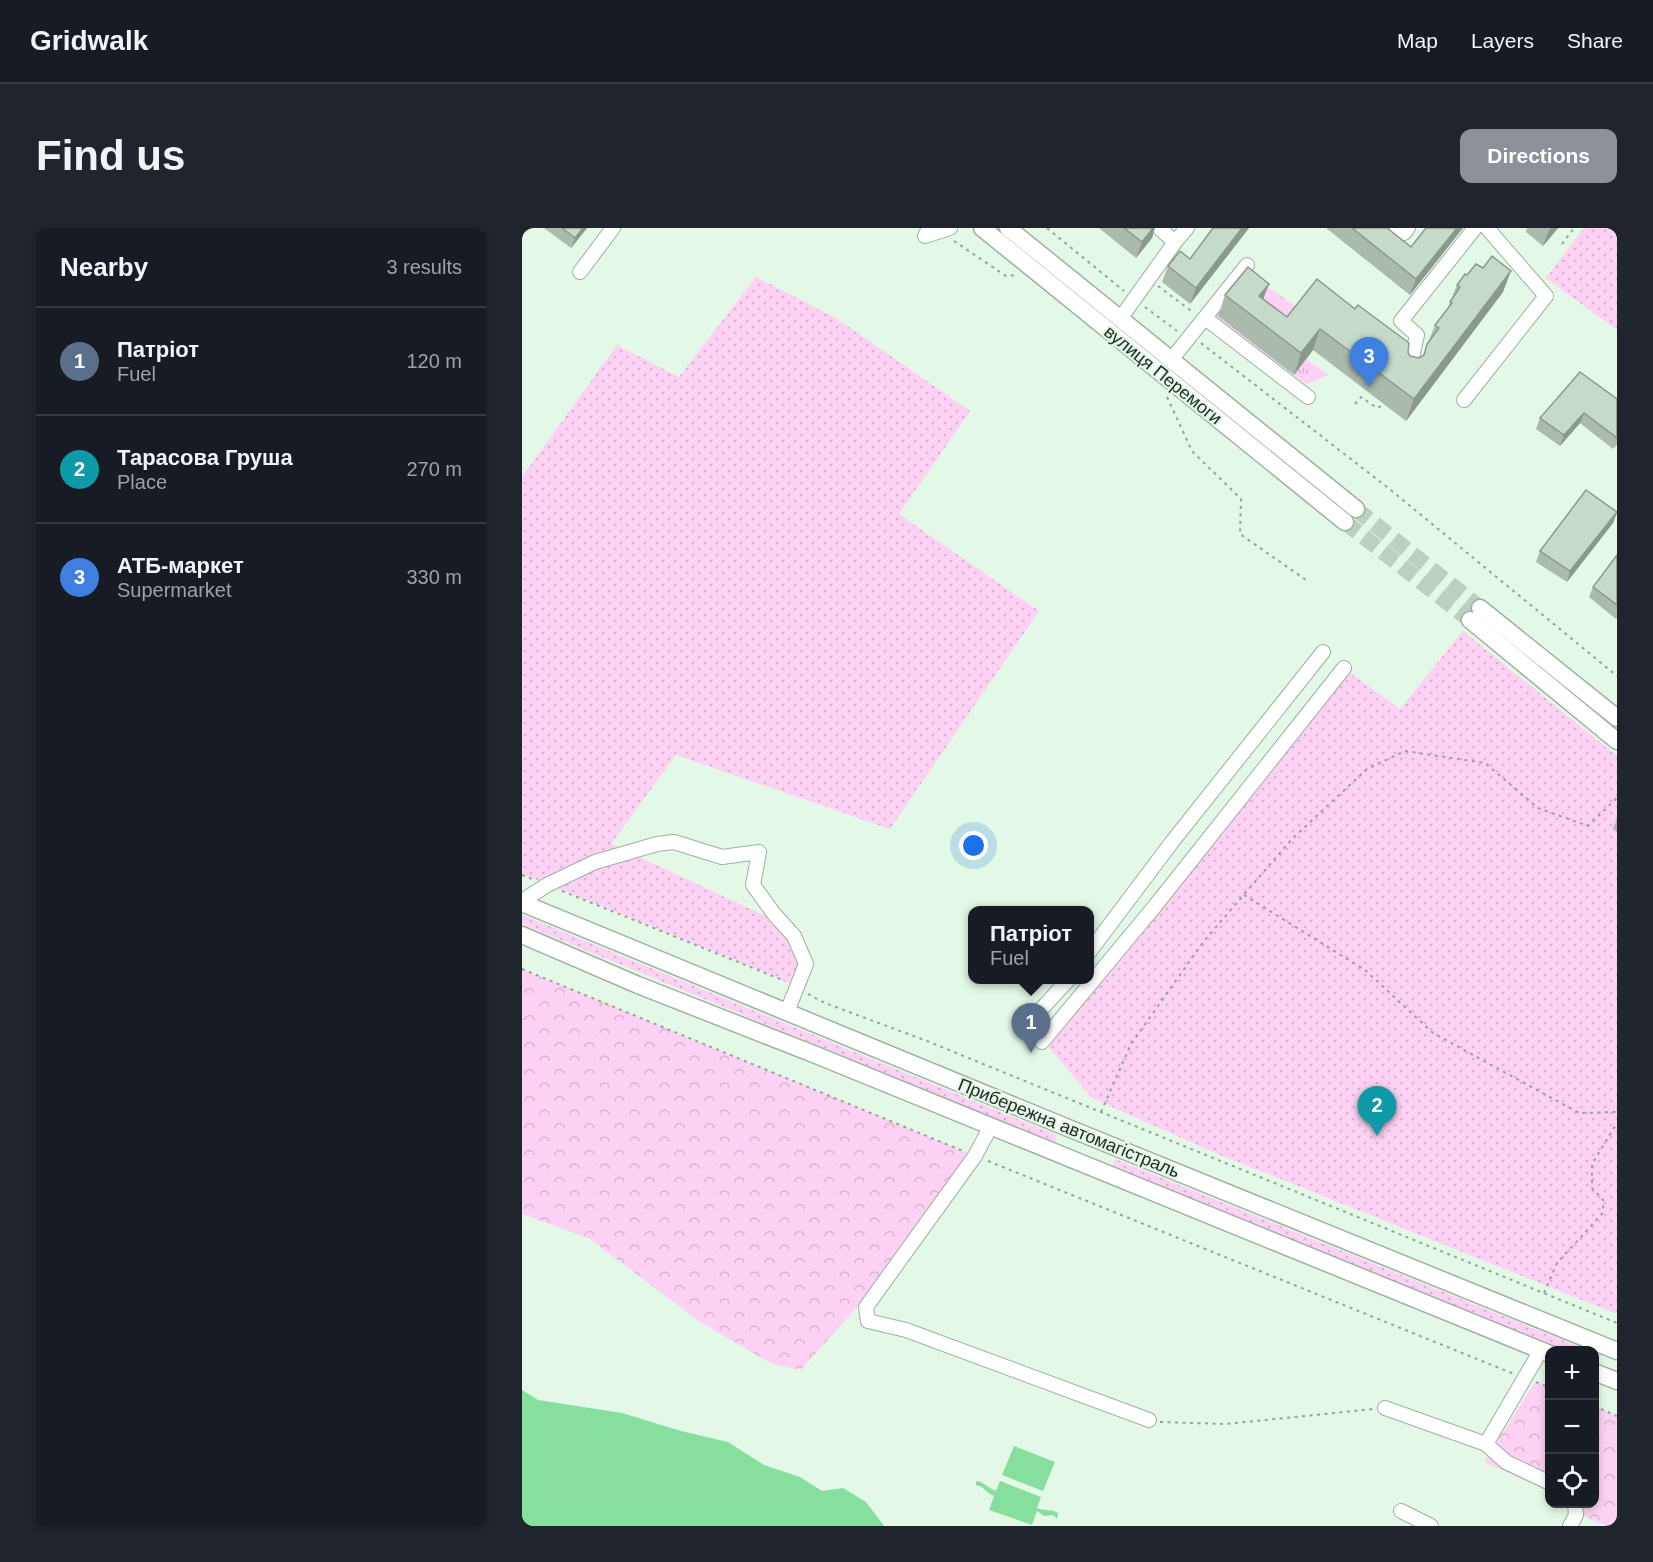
<!DOCTYPE html>
<meta charset="utf-8">
<style>
body{margin:0;font-family:Arial,sans-serif;background:#20242c;color:#f1f3f6}
.controls{position:absolute;right:18px;bottom:18px;display:grid;overflow:hidden;border-radius:12px;box-shadow:0 3px 9px #0003}
.controls button{width:54px;height:54px;display:grid;place-items:center;padding:0;border:0;border-bottom:2px solid #363941;background:#171b24;color:#f1f3f6;font:30px sans-serif}
.you{position:absolute;left:452px;top:618px;width:21px;height:21px;margin:-15px;border:4px solid #fff;border-radius:50%;background:#1a73e8;box-shadow:0 0 0 9px #1a73e833}
.badge{display:grid;place-items:center;width:39px;height:39px;border-radius:50%;background:#8c9099;color:#fff;font-size:20px;font-weight:700}
.pin{position:absolute;translate:-50% -50px;filter:drop-shadow(0 2px 3px #0008)}
.pin::after{content:'';position:absolute;top:32px;width:21px;height:18px;background:inherit;clip-path:polygon(0 0,100% 0,50% 100%)}
.popup{position:absolute;left:446px;top:678px;width:126px;height:78px;box-sizing:border-box;display:grid;place-content:center;border-radius:12px;background:#171b24;filter:drop-shadow(0 2px 4px #0005);font-size:20px;white-space:nowrap;color:#9ea1a6}
.popup b{font-size:22px;color:#f1f3f6}
.popup::after{content:'';position:absolute;left:50%;top:100%;margin-left:-12px;border:12px solid transparent;border-top-color:#171b24}
.list{margin:0;padding:0;list-style:none}
h2{display:flex;justify-content:space-between;align-items:center;height:78px;margin:0;padding:0 24px;font-size:26px}
h2 small{font-size:20px;font-weight:400;color:#9ea1a6}
.list li{display:grid;grid-template-columns:39px 1fr auto;gap:18px;align-items:center;box-sizing:border-box;height:108px;padding:0 24px;border-top:2px solid #363941}
.list b{display:block;font-size:22px;white-space:nowrap}
.list p{margin:0;font-size:20px;white-space:nowrap;color:#9ea1a6}
.list em{font-size:20px;font-style:normal;color:#9ea1a6}
.icon{flex:none;width:33px;height:33px;fill:none;stroke:currentColor;stroke-width:2;stroke-linecap:round;stroke-linejoin:round}
.map{position:relative;flex:none;width:1095px;height:1298px;overflow:hidden;border-radius:12px}
header{display:flex;align-items:center;gap:36px;box-sizing:border-box;height:84px;padding:0 30px;background:#171b24;border-bottom:2px solid #363941}
header strong{font-size:28px}
nav{display:flex;gap:33px;margin-inline-start:auto;font-size:21px}
.intro{display:flex;align-items:center;justify-content:space-between;box-sizing:border-box;height:144px;padding:0 36px}
h1{margin:0;font-size:42px}
.button{padding:15px 27px;border-radius:12px;background:#8c9099;color:#fff;font-size:21px;font-weight:700}
main{display:flex;gap:36px;padding:0 36px}
aside{flex:1;background:#171b24;border-radius:12px;box-shadow:0 3px 9px #0003}
.map>svg:first-child{display:block}
</style>
<header>
<strong>Gridwalk</strong>
<nav><a>Map</a><a>Layers</a><a>Share</a></nav>
</header>
<div class="intro"><h1>Find us</h1><a class="button">Directions</a></div>
<main>
<aside>
<h2>Nearby<small>3 results</small></h2>
<ul class="list">
<li><span class="badge" style="background:#5c6f8a">1</span><div><b>Патріот</b><p>Fuel</p></div><em>120 m</em></li>
<li><span class="badge" style="background:#0f9aa8">2</span><div><b>Тарасова Груша</b><p>Place</p></div><em>270 m</em></li>
<li><span class="badge" style="background:#3f7fe0">3</span><div><b>АТБ-маркет</b><p>Supermarket</p></div><em>330 m</em></li>
</ul>
</aside>
<div class="map">
<svg width="1095" height="1298" viewBox="0 0 1095 1298">
<defs>
<pattern id="grass-dots" width="8" height="8" patternUnits="userSpaceOnUse" patternTransform="scale(1.5)"><rect width="8" height="8" fill="#fcd1f3"/><path d="M2 2h.1M6 6h.1" fill="none" stroke="#d8b4d0" stroke-width="1.8" stroke-linecap="round"/></pattern>
<pattern id="forest-crowns" width="20" height="18" patternUnits="userSpaceOnUse" patternTransform="scale(1.5)"><rect width="20" height="18" fill="#fcd1f3"/><path d="M2 6a3 3 0 1 1 6 0M12 15a3 3 0 1 1 6 0" fill="none" stroke="#d8b4d0"/></pattern>
<pattern id="park-tufts" width="24" height="20" patternUnits="userSpaceOnUse" patternTransform="scale(1.5)"><rect width="24" height="20" fill="#fcd1f3"/><path d="M3 7l-1-3M5 7V3M7 7l1-3M15 17l-1-3M17 17v-4M19 17l1-3" fill="none" stroke="#d8b4d0"/></pattern>
</defs>
<rect width="100%" height="100%" fill="#e3f8e7"/>
<!-- grass -->
<g fill="url(#grass-dots)">
<path d="M1062,0H1095V102L1024,50Z"/>
<path d="M234,49L314,90L448,183L377,286L517,383L368,601L154,527L89,616L248,690L272,708L284,736L274,759L250,747L0,646V249L95,117L157,149Z"/>
<path d="M941,403L1095,528V1086L691,924L570,870L524,816L827,444L878,481Z"/>
<path d="M0,687L534,907L533,915L0,696Z"/>
<path d="M593,931L1065,1122H1041L589,941Z"/>
</g>
<!-- forest -->
<g fill="url(#forest-crowns)">
<path d="M0,741L453,928L368,1042L279,1142L250,1136L178,1094L68,1011L0,986Z"/>
<path d="M1013,1154L1027,1160V1263L962,1234Z"/>
<path d="M1073,1178L1095,1188V1298C1075,1298 1061,1287 1045,1276H1072Z"/>
</g>
<!-- park -->
<path fill="url(#park-tufts)" d="M725,45L783,84L762,115L807,147L784,156L690,89Z"/>
<!-- water -->
<g fill="#87df9e">
<path d="M0,1162L16,1172L100,1185L159,1203L206,1214L242,1237L278,1249L300,1263L321,1260L344,1274L362,1298H0Z"/>
<path d="M492,1218L533,1234L521,1263L480,1247Z"/>
<path d="M454,1253C462,1254 466,1260 474,1263L478,1253L519,1269L515,1280C522,1283 530,1281 536,1285L535,1291L531,1287L522,1288L515,1283L510,1297L467,1282L472,1268C464,1265 462,1258 454,1257Z"/>
</g>
<g fill="none" stroke-linecap="round" stroke-linejoin="round">
<!-- major-tunnel -->
<g stroke="#bdcfc0" stroke-width="16" stroke-dasharray="16 8" stroke-linecap="butt">
<path d="M834,281L958,380"/>
<path d="M823,294L948,392"/>
</g>
<defs>
<g id="minor">
<path d="M407,0L403,8L428,0"/>
<path d="M637,0L653,14L665,0"/>
<path d="M875,0L882,5L886,0"/>
<path d="M58,44L91,0"/>
<path d="M683,90L786,169"/>
<path d="M598,91L653,14"/>
<path d="M649,132L725,37"/>
<path d="M887,143L895,107L879,93L953,0"/>
<path d="M942,172L1024,68L965,0"/>
<path d="M0,673L25,657L73,634L135,616L152,614L200,629L237,624L231,657L252,686L272,708L284,736L265,784"/>
<path d="M568,723L650,614L801,424"/>
<path d="M546,752L502,800L520,814L633,678L822,440"/>
<path d="M469,898L453,928L344,1079L346,1093L384,1102L627,1192"/>
<path d="M863,1180L964,1216L984,1234L1028,1255"/>
<path d="M964,1216L1019,1122"/>
<path d="M879,1283L909,1298"/>
<path d="M1048,1298L1054,1287L1053,1276"/>
</g>
<g id="major">
<path d="M460,0L823,294"/>
<path d="M486,0L834,281"/>
<path d="M958,380L1095,490"/>
<path d="M948,392L1095,513"/>
<path d="M0,675L534,895L1095,1123"/>
<path d="M0,707L116,757L294,827L1028,1126"/>
<path d="M1072,1144L1095,1153"/>
</g>
</defs>
<!-- minor casing -->
<use href="#minor" stroke="#9eb1a2" stroke-width="16"/>
<!-- major casing -->
<use href="#major" stroke="#9eb1a2" stroke-width="19"/>
<!-- path -->
<g stroke="#94a497" stroke-width="2" stroke-dasharray="3 4.5" stroke-linecap="butt">
<path d="M525,0L602,63"/>
<path d="M432,13L484,48L494,47"/>
<path d="M1040,16L1052,0"/>
<path d="M636,58L672,85"/>
<path d="M623,79L655,103"/>
<path d="M679,115L865,259L1095,448"/>
<path d="M645,169L670,223L719,271L718,306L784,352"/>
<path d="M833,176L839,169L855,180L863,176"/>
<path d="M0,647L10,651"/>
<path d="M40,663L263,753"/>
<path d="M722,667L843,742L911,805L1057,885L1095,884"/>
<path d="M0,741L441,923"/>
<path d="M286,766L303,775L405,813L1095,1095"/>
<path d="M579,884L609,816L682,713L770,611L845,541L883,523L963,535L1016,580L1066,598L1095,570"/>
<path d="M466,933L992,1146"/>
<path d="M1022,1065L1035,1035L1080,986L1082,973L1070,960V936L1095,895"/>
<path d="M1014,1154L1028,1160"/>
<path d="M1072,1178L1095,1188"/>
<path d="M638,1194L704,1196L851,1181"/>
</g>
<!-- minor -->
<use href="#minor" stroke="#fff" stroke-width="14"/>
<!-- major -->
<use href="#major" stroke="#fff" stroke-width="16"/>
</g>
<!-- wall -->
<g fill="#aabbae">
<path d="M22,0H65L49,20Z"/>
<path d="M577,0H633L630,10L614,30Z"/>
<path d="M691,0H727L668,76L640,54L646,38L668,31Z"/>
<path d="M804,0H865L889,19L941,0L888,67Z"/>
<path d="M1005,0H1036L1021,18L1004,4Z"/>
<path d="M935,57L981,64L884,193L791,122L772,147L696,88L703,67L741,71L765,89L886,124L888,128L897,130L901,128L913,97L925,82Z"/>
<path d="M1095,171V217L1091,221L1058,195L1038,218L1014,201L1018,190Z"/>
<path d="M1095,284L1091,295L1045,354L1014,334L1018,323Z"/>
<path d="M1095,327V390L1094,391L1067,369L1071,359Z"/>
<path d="M1095,591V604L1091,601Z"/>
</g>
<!-- shaded-wall -->
<g fill="#8b998d">
<path d="M61,0H65L49,20L53,10Z"/>
<path d="M631,0H633L630,10L614,30L620,14Z"/>
<path d="M720,0H727L668,76L674,60Z"/>
<path d="M935,0H941L888,67L894,51Z"/>
<path d="M1029,0H1036L1021,18L1027,2Z"/>
<path d="M989,43L981,64L884,193L892,171Z"/>
<path d="M747,56L739,77L737,68Z"/>
<path d="M798,101L791,122L772,147L779,125Z"/>
<path d="M1062,185L1058,195L1038,218L1042,207Z"/>
<path d="M1095,284L1091,295L1045,354L1048,343Z"/>
</g>
<!-- building -->
<g fill="#c6daca" stroke="#8b998d" stroke-width="1.5">
<path d="M40,0H61L53,10Z"/>
<path d="M602,0H631L620,14Z"/>
<path d="M691,0H720L674,60L646,38L658,23L668,31Z"/>
<path d="M830,0H865L889,19L904,0H935L894,51Z"/>
<path d="M970,28L989,43L892,171L798,101L779,125L703,67L726,39L747,56L737,68L765,89L795,51L833,81L836,77L887,115L886,124L888,128L897,130L902,127L905,116L917,100L913,97L930,75L928,74L938,59L935,57L943,46L945,47L954,36L961,40Z"/>
<path d="M1058,144L1095,171V210L1062,185L1042,207L1018,190Z"/>
<path d="M1064,262L1095,284L1048,343L1018,323Z"/>
<path d="M1095,327V377L1071,359Z"/>
</g>
<g text-anchor="middle" stroke-width="4.5" stroke-linejoin="round" paint-order="stroke">
<!-- street labels -->
<g font-size="18" fill="#232b25" stroke="#e3f8e7">
<text transform="translate(641 147) rotate(39)" y="6">вулиця Перемоги</text>
<text transform="translate(547 900) rotate(22)" y="6">Прибережна автомагістраль</text>
</g>
</g>
</svg>
<div class="controls">
<button>+</button>
<button>−</button>
<button><svg class="icon" aria-label="locate" viewBox="0 0 24 24"><circle cx="12" cy="12" r="6"/><path d="M12 2v4M12 18v4M2 12h4M18 12h4"/></svg></button>
</div>
<div class="you"></div>
<div class="pin badge" style="left:509px;top:825px;background:#5c6f8a">1</div>
<div class="popup"><b>Патріот</b>Fuel</div>
<div class="pin badge" style="left:855px;top:908px;background:#0f9aa8">2</div>
<div class="pin badge" style="left:847px;top:159px;background:#3f7fe0">3</div>
</div>
</main>
